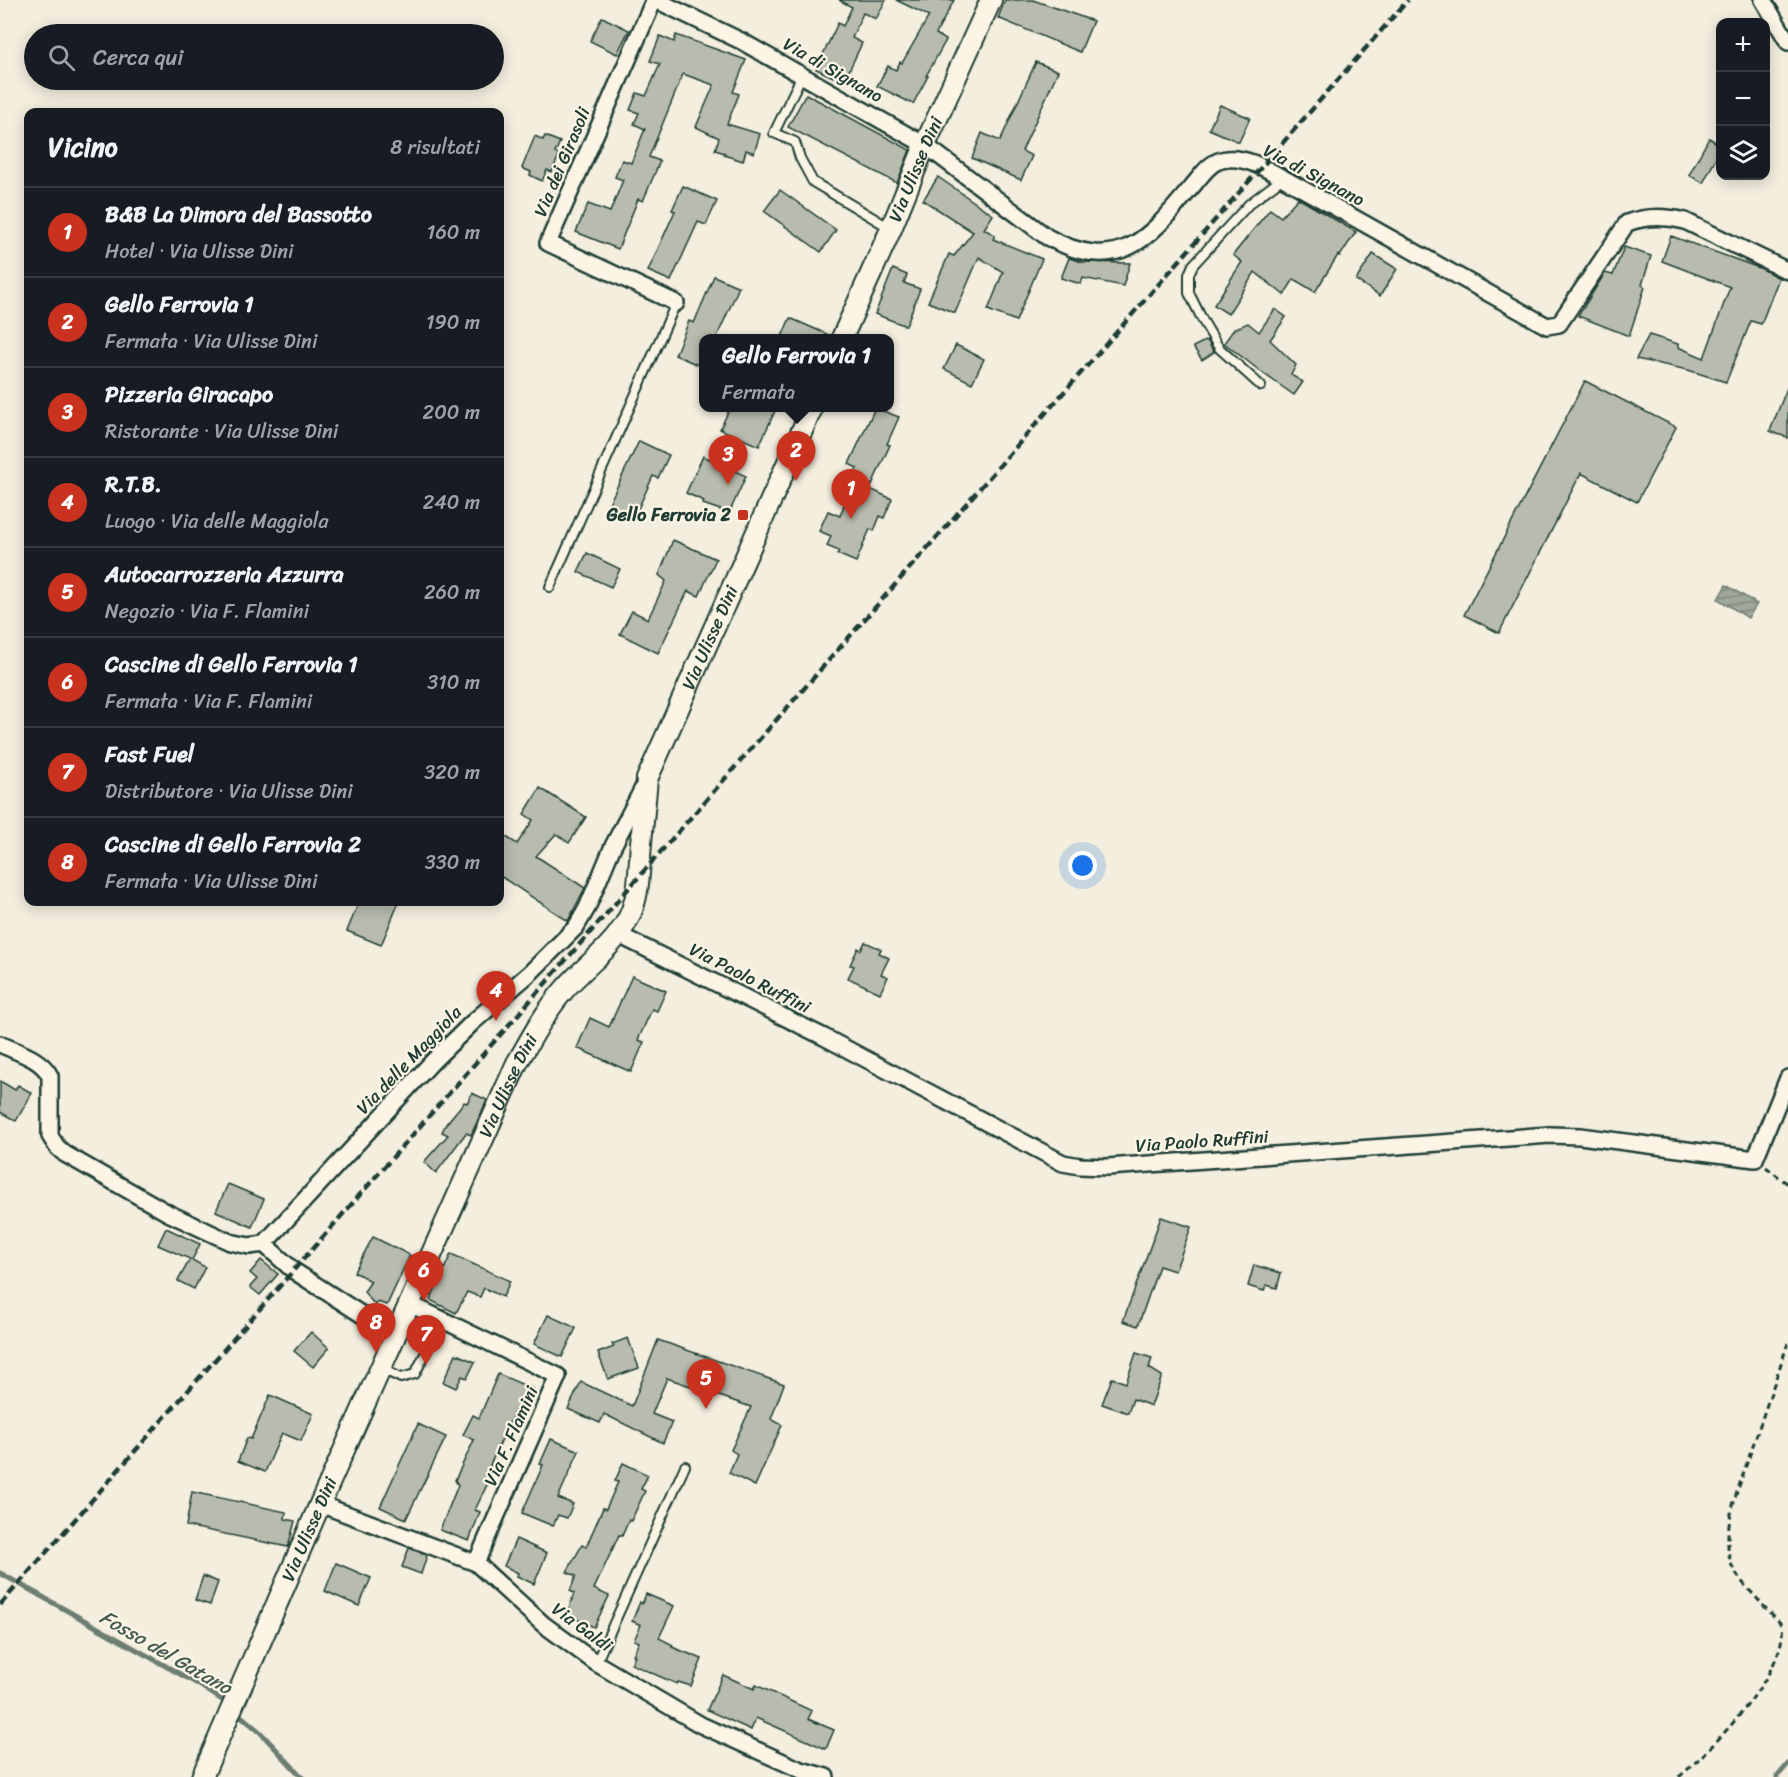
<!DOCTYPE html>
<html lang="it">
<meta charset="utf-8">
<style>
body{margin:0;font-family:Sriracha,sans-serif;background:#20242c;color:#f1f3f6}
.controls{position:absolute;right:18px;top:18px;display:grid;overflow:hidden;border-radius:12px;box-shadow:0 3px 15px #0003}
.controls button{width:54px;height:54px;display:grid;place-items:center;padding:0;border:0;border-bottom:2px solid #363941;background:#171b24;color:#f1f3f6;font:30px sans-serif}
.you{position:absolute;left:1083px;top:866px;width:21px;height:21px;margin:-15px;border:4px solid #fff;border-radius:50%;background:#1a73e8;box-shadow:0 0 0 9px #1a73e833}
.badge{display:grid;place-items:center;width:39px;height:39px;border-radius:50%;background:#c8321e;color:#fff;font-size:20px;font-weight:700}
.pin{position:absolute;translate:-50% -50px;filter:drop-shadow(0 2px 3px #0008)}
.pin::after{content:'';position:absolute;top:32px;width:21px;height:18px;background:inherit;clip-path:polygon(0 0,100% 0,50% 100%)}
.popup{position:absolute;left:699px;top:334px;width:195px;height:78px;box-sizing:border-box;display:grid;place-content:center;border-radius:12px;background:#171b24;filter:drop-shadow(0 2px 4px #0005);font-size:20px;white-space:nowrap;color:#9ea1a6}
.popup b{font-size:22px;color:#f1f3f6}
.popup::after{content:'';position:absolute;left:50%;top:100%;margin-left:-12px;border:12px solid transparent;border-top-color:#171b24}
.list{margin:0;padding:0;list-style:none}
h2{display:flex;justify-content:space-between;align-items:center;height:78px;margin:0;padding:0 24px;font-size:26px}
h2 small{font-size:20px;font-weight:400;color:#9ea1a6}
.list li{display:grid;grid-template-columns:39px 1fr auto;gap:18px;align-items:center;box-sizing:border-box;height:90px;padding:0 24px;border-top:2px solid #363941}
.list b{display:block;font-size:22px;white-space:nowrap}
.list p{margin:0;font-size:20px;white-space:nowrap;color:#9ea1a6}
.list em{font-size:20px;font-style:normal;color:#9ea1a6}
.icon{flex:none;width:33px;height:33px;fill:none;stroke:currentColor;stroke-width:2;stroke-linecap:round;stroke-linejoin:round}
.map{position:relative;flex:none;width:1788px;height:1777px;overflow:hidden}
.search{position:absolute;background:#171b24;box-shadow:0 3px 15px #0003;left:24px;top:24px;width:480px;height:66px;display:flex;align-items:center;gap:15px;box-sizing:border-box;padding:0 21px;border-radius:33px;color:#9ea1a6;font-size:22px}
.panel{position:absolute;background:#171b24;box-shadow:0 3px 15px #0003;left:24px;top:108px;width:480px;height:798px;border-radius:12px}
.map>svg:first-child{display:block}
</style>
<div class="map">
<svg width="1788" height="1777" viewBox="0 0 1788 1777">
<defs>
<pattern id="water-rules" width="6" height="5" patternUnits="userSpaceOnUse" patternTransform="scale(1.5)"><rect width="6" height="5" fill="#a0a89b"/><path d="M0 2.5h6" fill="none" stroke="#828a7f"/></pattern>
</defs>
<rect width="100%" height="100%" fill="#f3eede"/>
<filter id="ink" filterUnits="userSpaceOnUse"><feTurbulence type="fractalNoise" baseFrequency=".0167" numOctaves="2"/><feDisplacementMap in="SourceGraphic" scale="12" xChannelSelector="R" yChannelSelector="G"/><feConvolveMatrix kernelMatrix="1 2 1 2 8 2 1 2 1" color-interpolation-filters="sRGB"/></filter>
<g filter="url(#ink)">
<!-- water -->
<path fill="url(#water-rules)" stroke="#6c7d72" stroke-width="1.5" d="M1726,585L1757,604L1748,618L1718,599Z"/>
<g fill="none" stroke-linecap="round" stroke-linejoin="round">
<!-- stream -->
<g stroke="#6c7d72" stroke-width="5">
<path d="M0,1573L196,1683L228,1704"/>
<path d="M235,1711L260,1732L302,1777"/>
<path d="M1777,1777L1788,1764"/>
</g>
</g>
<!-- building -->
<g fill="#b8bcae" stroke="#1f3d34" stroke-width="1.5">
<path d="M839,0H886L876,19L863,13L852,38L862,43L846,77L836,72L833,77L816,69L838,23L843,26L852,7Z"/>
<path d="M896,0H954L936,34L946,40L926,76H928L913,104L877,86L888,66L896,70L900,62L902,63L929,16Z"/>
<path d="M1005,0H1033L1093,21L1080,52L998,18Z"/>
<path d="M602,17L629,30L617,54L590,41Z"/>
<path d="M676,35L746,60L733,92L739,94L727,124L760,134L754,153L746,150L743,161L724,155L725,153L715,150L719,138L696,127L714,85L683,74L649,157L660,161L643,201L638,199L618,249L576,232L588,204L610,212L623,180L615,177L622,160L631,163L645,129L634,124L639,113L630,110L637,93L646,96L660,64L650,61L660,36L674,42Z"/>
<path d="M1036,62L1058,71L1022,151L1032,156L1021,180L972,158L982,133L1000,141Z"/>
<path d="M806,94L910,150L897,183L788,127Z"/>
<path d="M1220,105L1250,118L1239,142L1209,129Z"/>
<path d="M535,136L543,140L545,136L560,142L555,153L559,155L552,172L547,170L542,181L530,175L531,172L522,168Z"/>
<path d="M1709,138L1720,145V151L1703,183L1689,175Z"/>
<path d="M938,177L993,215L984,229L995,235L993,239L1042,259L1016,321L988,310L1003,272L979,257L955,313L928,302L949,254L954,256L973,232L923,200Z"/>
<path d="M683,186L717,201L706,225L698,222L671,281L648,271L675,211L672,210Z"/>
<path d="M780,190L836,230L821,252L764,211Z"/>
<path d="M1298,198L1356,232L1340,256L1338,255L1315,292L1294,279L1284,295L1255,272L1228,314L1214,305L1242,262L1233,255L1270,209L1281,217Z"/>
<path d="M1671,236L1762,269L1779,278L1761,324L1751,321L1726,382L1688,370L1636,359L1649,335L1678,344V347L1704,358L1730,287L1662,261Z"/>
<path d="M1624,247L1651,256L1642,285L1645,287L1629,336L1578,316L1605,273L1613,275Z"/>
<path d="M1373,254L1397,269L1380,296L1356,280Z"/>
<path d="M1069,258L1082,262L1130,263L1123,286L1083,278L1081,284L1061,278Z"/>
<path d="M893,269L907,275L904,283L920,289L906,326L875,314Z"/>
<path d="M714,276L739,287L716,339H703V367L675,355L689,321L694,323Z"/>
<path d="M1275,309L1286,317L1270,340L1296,365L1291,375L1303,382L1294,395L1264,374L1224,343L1234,329L1248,323L1259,332Z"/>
<path d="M790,318L831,336L830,339H781Z"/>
<path d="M1207,340L1214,352L1202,360L1193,347Z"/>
<path d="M956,345L984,359L972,383L944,369Z"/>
<path d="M1585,381L1676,427L1637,502L1581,473L1499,633L1464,615Z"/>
<path d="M1787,388L1788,389V438L1770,431Z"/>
<path d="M730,408H766L775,411L759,446L720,429Z"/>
<path d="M875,408L899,417L887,444L890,445L870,489L892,499L884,518L880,516L874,531L870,529L856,562L837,554L839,551L827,546L831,536L819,531L828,511L840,516L847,497L846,495L857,468L849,464Z"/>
<path d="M639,441L669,455L658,478L653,476L632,522L606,510Z"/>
<path d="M703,456L721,464L722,462L737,469L735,471L746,476L729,513L703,504L704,501L686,493Z"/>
<path d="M673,540L716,559L699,596L688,591L658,653L620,634L632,611L648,619L666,581L659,575Z"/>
<path d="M587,553L620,569L611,587L578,572Z"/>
<path d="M540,788L586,817L569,843L556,834L536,856L585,888L568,921L500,876V833L517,844L533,820L524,814Z"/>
<path d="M359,902H399L381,945L347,931Z"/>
<path d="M865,942L881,949L879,953L889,958L881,974L888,977L880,993L848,978L854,966L850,965L858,948L861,950Z"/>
<path d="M632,976L666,991L657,1011L652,1009L638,1040L644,1042L631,1072L577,1048L590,1018L609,1027Z"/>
<path d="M0,1081L15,1090L18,1085L32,1093L16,1121L0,1112Z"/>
<path d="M472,1093L487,1100L471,1135L466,1133L436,1173L424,1162L448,1135L442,1132L446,1124L464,1102L467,1103Z"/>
<path d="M228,1184L264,1199L252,1227L216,1211Z"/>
<path d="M1161,1217L1191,1227L1175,1271L1159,1266L1138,1326L1123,1321Z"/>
<path d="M166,1228L200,1244L192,1260L205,1267L194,1289L178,1281L190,1259L158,1245Z"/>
<path d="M373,1237L410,1255L387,1305L377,1302L375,1305L364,1292L371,1281L354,1272Z"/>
<path d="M451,1254L510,1281L503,1297L484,1288L480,1297L467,1292L456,1313L430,1300Z"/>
<path d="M261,1260L278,1274L260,1295L250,1287L257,1279L250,1273Z"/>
<path d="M1254,1265L1281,1273L1277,1288L1266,1285L1264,1291L1248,1286Z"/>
<path d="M548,1315L576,1328L562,1357L534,1344Z"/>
<path d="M311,1332L329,1348L313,1367L294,1351Z"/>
<path d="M628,1338L639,1368L608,1379L598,1353L614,1347L612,1344Z"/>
<path d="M658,1340L784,1384L771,1419L782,1425L755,1486L729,1473L737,1454L731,1450L751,1407L667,1378L652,1414L672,1422L663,1443L604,1414L600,1423L568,1409L581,1382L632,1406Z"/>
<path d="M1136,1353L1152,1358L1149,1368L1162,1376L1151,1406L1133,1399L1128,1413L1102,1404L1112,1378L1126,1383Z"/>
<path d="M456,1354L475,1362L467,1378L462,1376L456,1388L443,1382Z"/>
<path d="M498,1374L533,1389L522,1415L515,1411L490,1465L495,1468L475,1510L480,1512L469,1541L440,1530L458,1485L455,1480L474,1440L463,1435L473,1415L479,1418Z"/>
<path d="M270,1395L313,1414L301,1441L282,1433L265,1472L238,1461L247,1438L251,1439Z"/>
<path d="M418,1424L446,1437L406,1519L380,1507Z"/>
<path d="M551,1439L579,1451L558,1498L573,1504L567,1518L558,1515L553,1526L522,1513L543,1465L540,1464Z"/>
<path d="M623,1463L648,1475L641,1489L645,1491L631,1521L629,1520L622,1536L619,1535L594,1589L609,1596L594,1627L567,1615L574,1593L570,1591L576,1576L567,1572L582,1545L586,1547L603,1508L606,1509L618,1482L615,1481Z"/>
<path d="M192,1492L286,1512L285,1519L295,1521L288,1547L186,1526Z"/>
<path d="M516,1539L547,1553L534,1584L517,1576L518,1573L504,1566Z"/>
<path d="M409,1548L427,1555L421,1574L402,1567Z"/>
<path d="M336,1563L371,1578L359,1606L325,1591Z"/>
<path d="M203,1576L218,1582L210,1605L195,1600Z"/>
<path d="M646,1594L674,1606L659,1638L673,1645L672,1647L702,1659L691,1686L678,1682L677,1684L631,1664L635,1656L633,1655L639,1642L634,1640L641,1625L632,1621L640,1602L642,1604Z"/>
<path d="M723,1675L754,1689L756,1685L812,1711L808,1719L834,1730L826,1749L756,1718L751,1730L707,1710Z"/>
</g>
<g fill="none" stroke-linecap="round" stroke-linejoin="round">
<defs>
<g id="service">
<path d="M802,75L774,133L795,142L800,158L813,182L890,228"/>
<path d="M1261,386L1219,348L1203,321L1189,293V274L1193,265L1249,204L1283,178"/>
<path d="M550,587L676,303"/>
<path d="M382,1369L401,1378L415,1374L428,1348L423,1333L401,1322"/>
<path d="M596,1663L685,1466"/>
</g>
<g id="minor">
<path d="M654,0L548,243L676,303"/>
<path d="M656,0L741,41L925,145L1047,237C1121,277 1150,237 1195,183C1204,172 1212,160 1227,159C1247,157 1266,169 1283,178L1547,326L1559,324L1627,223C1646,216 1665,216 1685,221L1788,271"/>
<path d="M1763,0L1788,42"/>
<path d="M619,935L824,1037L1063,1163L1080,1166L1108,1167L1550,1135L1580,1136L1755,1159L1788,1078"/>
<path d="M0,1044C17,1052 41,1058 50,1076V1136L57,1147L65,1154L168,1213L230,1242L249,1246L264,1244L433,1061L473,1022L530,973L576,927L587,908L613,846L644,786"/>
<path d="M264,1244L294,1271L395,1336"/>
<path d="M410,1304L558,1376L476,1563"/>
<path d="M320,1504L476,1563L543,1624L596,1663L701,1725L801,1770L826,1777"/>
</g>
<g id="tertiary">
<path id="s1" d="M842,338L891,229L925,145L991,0"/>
<path id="s2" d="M202,1777L320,1504L517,1063C532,1037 545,1012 564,990C586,964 620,943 632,910C640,888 639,866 641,843C643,822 645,800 647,779L812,408"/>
</g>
</defs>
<!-- service casing -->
<use href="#service" stroke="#1f3d34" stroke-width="12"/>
<!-- minor casing -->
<use href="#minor" stroke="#1f3d34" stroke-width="20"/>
<!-- tertiary casing -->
<use href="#tertiary" stroke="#1f3d34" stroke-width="24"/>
<!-- path -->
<g stroke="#1f3d34" stroke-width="3" stroke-dasharray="6 4.5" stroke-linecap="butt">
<path d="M1766,1167L1788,1184"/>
<path d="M1679,1777C1710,1751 1788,1672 1782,1626C1777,1618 1767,1610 1760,1602C1751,1591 1738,1580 1732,1566C1724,1544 1729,1519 1735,1498L1788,1343"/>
</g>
<!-- service -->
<use href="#service" stroke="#fcf5e5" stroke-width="8"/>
<!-- minor -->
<use href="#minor" stroke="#fcf5e5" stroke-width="15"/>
<!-- tertiary -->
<use href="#tertiary" stroke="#fcf5e5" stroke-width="20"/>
<!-- rail -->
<path stroke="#1f3d34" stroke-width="4.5" stroke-dasharray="9 4.5" stroke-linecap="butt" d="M0,1605L1408,0"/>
</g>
</g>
<!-- markers -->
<rect fill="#c8321e" stroke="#fcf5e5" stroke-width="2" x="737" y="509" width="12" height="12" rx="3"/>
<g text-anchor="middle" stroke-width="4.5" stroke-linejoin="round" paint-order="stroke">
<!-- street labels -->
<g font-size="18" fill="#1f3d34" stroke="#fcf5e5">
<text transform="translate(833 70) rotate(30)" y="6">Via di Signano</text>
<text transform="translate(562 162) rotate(-67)" y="6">Via dei Girasoli</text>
<text dy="6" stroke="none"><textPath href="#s1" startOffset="184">Via Ulisse Dini</textPath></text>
<text transform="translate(1314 175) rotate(28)" y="6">Via di Signano</text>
<text dy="6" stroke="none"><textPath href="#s2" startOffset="1260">Via Ulisse Dini</textPath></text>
<text transform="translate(750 978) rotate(27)" y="6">Via Paolo Ruffini</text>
<text transform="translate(409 1060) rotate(-46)" y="6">Via delle Maggiola</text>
<text dy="6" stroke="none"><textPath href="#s2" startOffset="756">Via Ulisse Dini</textPath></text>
<text transform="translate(1202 1141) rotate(-4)" y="6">Via Paolo Ruffini</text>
<text transform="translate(511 1436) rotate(-66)" y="6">Via F. Flamini</text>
<text dy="6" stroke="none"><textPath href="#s2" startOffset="270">Via Ulisse Dini</textPath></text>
<text transform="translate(582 1627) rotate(36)" y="6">Via Galdi</text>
</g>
<!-- poi labels -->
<g font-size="18" font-weight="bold" fill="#1f3d34" stroke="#fcf5e5" text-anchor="end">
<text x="731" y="521">Gello Ferrovia 2</text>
</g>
<!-- water labels -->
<g font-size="20" font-style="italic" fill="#465d53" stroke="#fcf5e5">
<text transform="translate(166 1652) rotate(30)" y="7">Fosso del Gatano</text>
</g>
</g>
</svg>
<div class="controls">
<button>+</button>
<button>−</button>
<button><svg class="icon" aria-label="layers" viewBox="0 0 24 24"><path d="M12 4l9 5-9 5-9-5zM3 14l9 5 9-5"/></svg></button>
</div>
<div class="you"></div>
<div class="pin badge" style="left:851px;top:519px">1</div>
<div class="pin badge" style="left:796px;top:481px">2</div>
<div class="popup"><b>Gello Ferrovia 1</b>Fermata</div>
<div class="pin badge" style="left:728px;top:485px">3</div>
<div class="pin badge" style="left:496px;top:1021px">4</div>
<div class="pin badge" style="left:706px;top:1409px">5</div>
<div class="pin badge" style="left:424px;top:1301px">6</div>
<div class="pin badge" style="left:426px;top:1365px">7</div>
<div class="pin badge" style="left:376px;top:1353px">8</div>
<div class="search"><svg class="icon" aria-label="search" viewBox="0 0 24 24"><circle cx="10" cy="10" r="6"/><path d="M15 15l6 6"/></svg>Cerca qui</div>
<section class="panel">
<h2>Vicino<small>8 risultati</small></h2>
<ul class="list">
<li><span class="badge">1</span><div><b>B&amp;B La Dimora del Bassotto</b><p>Hotel · Via Ulisse Dini</p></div><em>160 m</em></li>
<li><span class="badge">2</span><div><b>Gello Ferrovia 1</b><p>Fermata · Via Ulisse Dini</p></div><em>190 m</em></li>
<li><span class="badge">3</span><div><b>Pizzeria Giracapo</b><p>Ristorante · Via Ulisse Dini</p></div><em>200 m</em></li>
<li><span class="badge">4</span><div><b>R.T.B.</b><p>Luogo · Via delle Maggiola</p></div><em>240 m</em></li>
<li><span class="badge">5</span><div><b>Autocarrozzeria Azzurra</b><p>Negozio · Via F. Flamini</p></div><em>260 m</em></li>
<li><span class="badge">6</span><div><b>Cascine di Gello Ferrovia 1</b><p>Fermata · Via F. Flamini</p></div><em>310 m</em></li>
<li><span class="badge">7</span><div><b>Fast Fuel</b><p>Distributore · Via Ulisse Dini</p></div><em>320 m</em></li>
<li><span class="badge">8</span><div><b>Cascine di Gello Ferrovia 2</b><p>Fermata · Via Ulisse Dini</p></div><em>330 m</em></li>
</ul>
</section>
</div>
